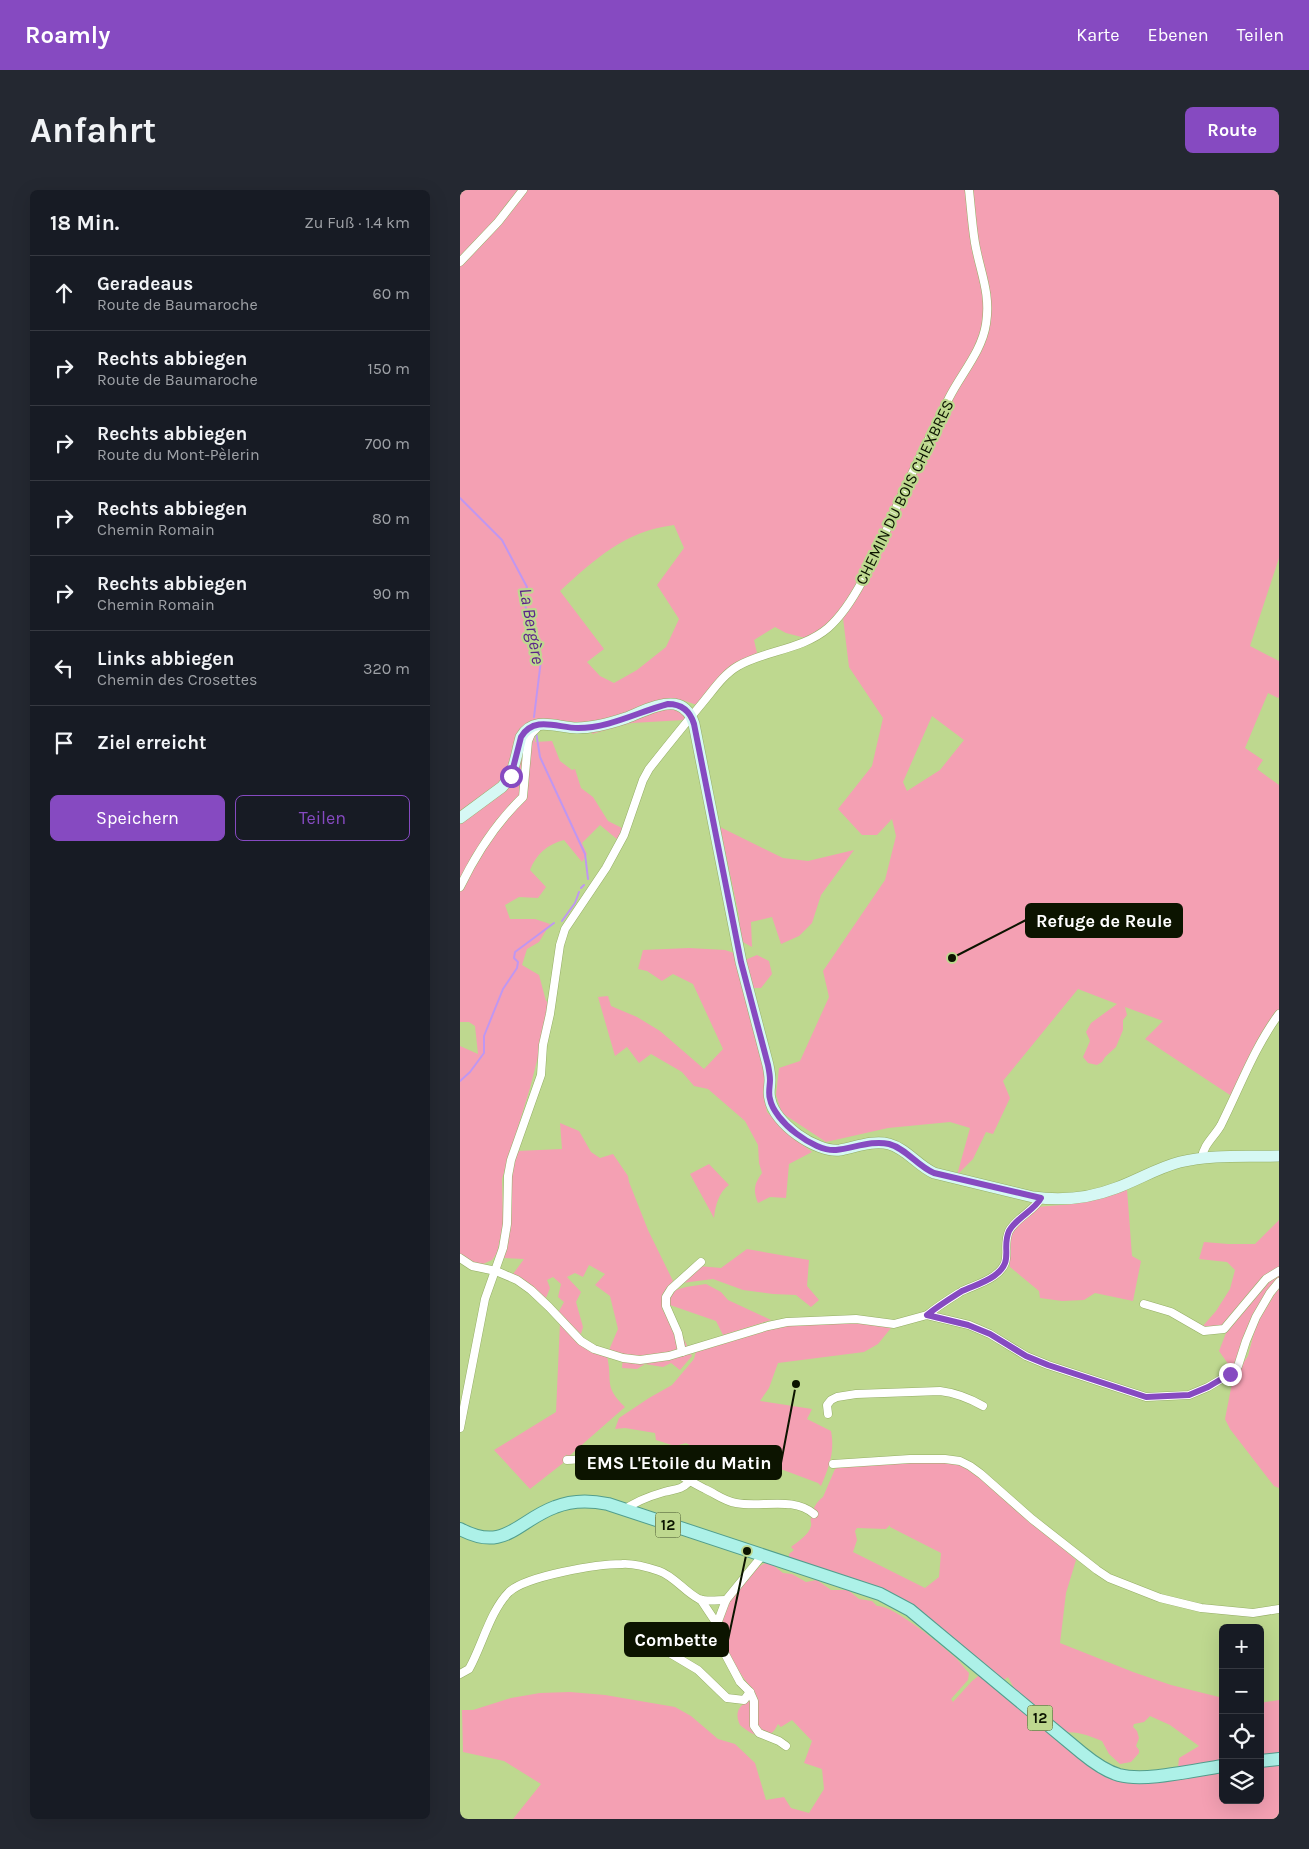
<!DOCTYPE html>
<html lang="de">
<meta charset="utf-8">
<style>
body{margin:0;font-family:Karla,sans-serif;background:#242831;color:#f1f3f6}
.controls{position:absolute;right:15px;bottom:15px;display:grid;overflow:hidden;border-radius:8px;box-shadow:0 5px 20px #0002}
.controls button{width:45px;height:45px;display:grid;place-items:center;padding:0;border:0;border-bottom:1px solid #363941;background:#171b24;color:#f1f3f6;font:25px sans-serif}
.stop{position:absolute;width:15px;height:15px;margin:-11px;border:4px solid #864ac1;border-radius:50%;background:#fff}
.stop.end{background:#864ac1;border-color:#fff;box-shadow:0 1px 5px #0008}
.list{margin:0;padding:0;list-style:none}
h2{display:flex;justify-content:space-between;align-items:center;height:65px;margin:0;padding:0 20px;font-size:21px}
h2 small{font-size:16px;font-weight:400;color:#9ea1a6}
.list li{display:grid;grid-template-columns:32px 1fr auto;gap:15px;align-items:center;box-sizing:border-box;height:75px;padding:0 20px;border-top:1px solid #363941}
.list b{display:block;font-size:19px;white-space:nowrap}
.list p{margin:0;font-size:16px;white-space:nowrap;color:#9ea1a6}
.list em{font-size:16px;font-style:normal;color:#9ea1a6}
.actions{display:flex;gap:10px;padding:15px 20px}
.actions a{flex:1;padding:11px 0;border:1px solid #864ac1;border-radius:8px;text-align:center;font-size:18px;color:#864ac1}
.actions .main{background:#864ac1;color:#fff}
.icon{flex:none;width:28px;height:28px;fill:none;stroke:currentColor;stroke-width:2;stroke-linecap:round;stroke-linejoin:round}
.map{position:relative;flex:none;width:819px;height:1629px;overflow:hidden;border-radius:8px}
header{display:flex;align-items:center;gap:30px;box-sizing:border-box;height:70px;padding:0 25px;background:#864ac1;color:#fff}
header strong{font-size:24px}
nav{display:flex;gap:28px;margin-inline-start:auto;font-size:18px}
.intro{display:flex;align-items:center;justify-content:space-between;box-sizing:border-box;height:120px;padding:0 30px}
h1{margin:0;font-size:35px}
.button{padding:12px 22px;border-radius:8px;background:#864ac1;color:#fff;font-size:18px;font-weight:700}
main{display:flex;gap:30px;padding:0 30px}
aside{flex:1;background:#171b24;border-radius:8px;box-shadow:0 5px 20px #0002}
.map>svg:first-child{display:block}
</style>
<header>
<strong>Roamly</strong>
<nav><a>Karte</a><a>Ebenen</a><a>Teilen</a></nav>
</header>
<div class="intro"><h1>Anfahrt</h1><a class="button">Route</a></div>
<main>
<aside>
<h2>18 Min.<small>Zu Fuß · 1.4 km</small></h2>
<ul class="list">
<li><svg class="icon" aria-label="ahead" viewBox="0 0 24 24"><path d="M12 20V5M6 11l6-6 6 6"/></svg><div><b>Geradeaus</b><p>Route de Baumaroche</p></div><em>60 m</em></li>
<li><svg class="icon" aria-label="right" viewBox="0 0 24 24"><path d="M7 20v-9h11M14 6l5 5-5 5"/></svg><div><b>Rechts abbiegen</b><p>Route de Baumaroche</p></div><em>150 m</em></li>
<li><svg class="icon" aria-label="right" viewBox="0 0 24 24"><path d="M7 20v-9h11M14 6l5 5-5 5"/></svg><div><b>Rechts abbiegen</b><p>Route du Mont-Pèlerin</p></div><em>700 m</em></li>
<li><svg class="icon" aria-label="right" viewBox="0 0 24 24"><path d="M7 20v-9h11M14 6l5 5-5 5"/></svg><div><b>Rechts abbiegen</b><p>Chemin Romain</p></div><em>80 m</em></li>
<li><svg class="icon" aria-label="right" viewBox="0 0 24 24"><path d="M7 20v-9h11M14 6l5 5-5 5"/></svg><div><b>Rechts abbiegen</b><p>Chemin Romain</p></div><em>90 m</em></li>
<li><svg class="icon" aria-label="left" viewBox="0 0 24 24"><path d="M17 20v-9H6M10 6l-5 5 5 5"/></svg><div><b>Links abbiegen</b><p>Chemin des Crosettes</p></div><em>320 m</em></li>
<li><svg class="icon" aria-label="arrive" viewBox="0 0 24 24"><path d="M6 21V4h12l-3 4 3 4H6"/></svg><div><b>Ziel erreicht</b></div></li>
</ul>
<div class="actions"><a class="main">Speichern</a><a>Teilen</a></div>
</aside>
<div class="map">
<svg width="819" height="1629" viewBox="0 0 819 1629">
<rect width="100%" height="100%" fill="#bed88f"/>
<!-- green -->
<g fill="#f4a0b3" fill-rule="evenodd">
<path d="M0,0H819V368L790,456L819,471V507L818,508L808,503L785,558L803,570L797,579L819,595V821L773,904L770,905L685,849L703,831L665,817L667,825L663,830V840L656,857L645,867L642,872L637,875L628,873L623,867L630,851L626,842L631,833L657,814L618,799L543,891L550,908L533,944L526,942L513,969L497,985L510,938L490,932L428,938L366,952L322,923L316,905L319,878L340,871L369,807L363,781L425,690L436,646L432,629L417,645H402L378,619L412,576L423,528L389,477L383,428L379,430L357,451L326,443L315,437L294,450L297,463C271,474 254,494 237,515L222,510H199L226,523L224,530L172,533L132,544L128,533L75,534V552L92,551L100,571L112,580L115,579L121,598L133,607L148,631L164,639L158,650L140,635L122,653L127,664L122,672L104,650C88,654 76,664 70,680L86,697L78,708L59,707L45,715L50,729H75L90,734L79,752L67,759L62,775L79,785L86,811L88,812L81,855L70,898L42,989L43,1035L37,1063L32,1070L23,1074L12,1073L0,1065V856L18,864L15,836L9,832H0ZM214,335L224,358L197,395L219,429L206,457L177,480L154,493L140,486L127,472L144,459L100,401C135,369 165,341 214,335ZM472,526L504,550L480,580L447,601L443,592Z"/>
<path d="M260,637L323,668L348,671L394,660L361,705L352,733L339,746L321,754L312,727L291,732L292,757L281,751L279,726Z"/>
<path d="M229,758L265,760L274,763L305,878L304,906L307,922L322,938L352,962L329,974L326,1008L310,1007L298,1013C293,1001 294,994 302,983L299,973L298,955L285,931L248,899L234,896L222,882L191,864L179,873L167,857L155,866L138,807L148,806L151,816L177,827L200,841L244,879L263,859L233,794L213,784L202,791L187,781L178,779L183,760Z"/>
<path d="M297,765L309,771L312,784L301,798H293L285,770Z"/>
<path d="M100,933L119,941L131,962L140,968L153,964L168,986L169,992L188,1040L213,1091L205,1101L202,1119L223,1147L232,1166L220,1180L211,1173L203,1177L185,1174L177,1179L162,1178L163,1166L149,1160L158,1139L150,1106L135,1095L145,1084L129,1075L123,1087L115,1083L107,1087L121,1102L116,1112L123,1137L121,1144L98,1123L104,1112L98,1107L101,1094L93,1087L87,1090L90,1098L86,1108L53,1084L64,1069L44,1068L49,1040L52,977L57,961L102,959Z"/>
<path d="M249,974L269,995C259,1001 255,1017 254,1028L230,984Z"/>
<path d="M667,999L672,1066L681,1071L673,1111L635,1103L624,1110L602,1111L580,1108L579,1101L550,1077L549,1053L550,1046L558,1032L577,1017L613,1014L647,1006Z"/>
<path d="M819,1030V1078L763,1137L745,1140L742,1137L756,1121L770,1099L775,1080L767,1072L739,1069L744,1052L768,1054H795Z"/>
<path d="M287,1059L349,1070L347,1096L359,1110L351,1117L336,1105L313,1104L283,1100L253,1089L222,1093L239,1076L261,1078Z"/>
<path d="M819,1084V1090L779,1167L771,1178L759,1161L766,1143L807,1090Z"/>
<path d="M246,1094L261,1102L268,1110L311,1130L263,1145L256,1131L210,1115L208,1107L212,1101L226,1097Z"/>
<path d="M819,1097V1298L814,1296L770,1239L765,1229L773,1188L788,1166L796,1135Z"/>
<path d="M381,1131L397,1132L431,1138L418,1154L404,1162L318,1173L309,1198L300,1211L352,1219L347,1229L371,1241C375,1262 369,1277 361,1296L358,1293L289,1267L282,1265L256,1268L226,1253L215,1256L196,1250L195,1243L165,1238L155,1239L159,1228L189,1208L212,1195L234,1169L236,1161L304,1139L325,1136Z"/>
<path d="M100,1132L117,1152L147,1166C153,1192 143,1196 165,1217L108,1267L106,1264L107,1270L70,1299L34,1260L96,1222Z"/>
<path d="M478,1272L494,1273L516,1282L616,1370L606,1403L600,1453L673,1482L711,1495L763,1508V1571L718,1578L719,1568L739,1556L710,1535L690,1526L684,1532L674,1534L673,1537L677,1541L679,1548L676,1556L679,1560V1563L671,1572L660,1574L649,1564L642,1551C630,1546 615,1540 602,1543L555,1500L548,1487L544,1490L473,1432L329,1367V1364L334,1360L331,1357C337,1352 349,1345 351,1336C352,1333 350,1332 351,1328C351,1321 357,1311 363,1307L375,1279L380,1276ZM430,1335V1337L481,1363L479,1387L465,1398L393,1362L397,1350L395,1341L397,1338L426,1339Z"/>
<path d="M309,1372L323,1383L332,1384L346,1392L357,1390L371,1400H388L399,1409L412,1411L417,1416C432,1414 483,1456 496,1468C501,1473 504,1478 509,1483L508,1490L491,1509L493,1512L512,1491L521,1484L651,1588L763,1580V1610H800V1575L819,1573V1629H53L81,1594L44,1571L3,1562L2,1520H13L51,1508L80,1503L110,1502L145,1505L215,1517L231,1526L258,1549L275,1554L295,1573L306,1610L324,1607L331,1618L349,1623L364,1599L362,1579L344,1573L352,1551L332,1530L321,1537L318,1534C309,1554 293,1546 280,1535C274,1522 279,1515 291,1510L297,1513C295,1502 291,1498 285,1490C259,1454 251,1429 283,1394C290,1386 298,1374 309,1372Z"/>
<path d="M819,1510V1564L800,1566V1513Z"/>
</g>
<g fill="none" stroke-linecap="round" stroke-linejoin="round">
<!-- stream -->
<g stroke="#c097f1" stroke-width="2">
<path d="M0,308L42,350L67,397L63,405V408L81,470L74,527"/>
<path d="M76,542L80,567L125,664L128,689"/>
<path d="M121,698L124,695"/>
<path d="M102,731L115,713L119,702"/>
<path d="M0,891L10,882L24,863V846L43,799L57,778L58,772L54,768L55,762L94,733"/>
</g>
<defs>
<g id="street">
<path d="M0,72L38,32L63,0"/>
<path d="M0,697C16,664 36,633 63,607L68,551L71,544L79,536"/>
<path d="M742,968C743,955 755,946 761,935C780,897 794,858 819,824"/>
<path d="M0,1068L12,1076L36,1081L57,1090L71,1100L89,1117L121,1151L134,1159L163,1168L180,1170L209,1166L308,1136L327,1132L396,1129L434,1134L467,1125L509,1135L530,1144L566,1166L588,1175L686,1207L729,1205L748,1197L775,1181L778,1176L786,1151L796,1127L810,1103L819,1092"/>
<path d="M684,1114L711,1122L744,1141L764,1139L806,1089L819,1081"/>
<path d="M467,1125C478,1116 491,1108 502,1101C513,1096 524,1093 534,1086C555,1071 541,1059 549,1041C557,1027 574,1021 581,1008"/>
<path d="M222,1162L218,1143L206,1116V1107L211,1099L241,1072"/>
<path d="M368,1224L367,1215L371,1210L377,1207L396,1204L480,1201C496,1203 509,1208 523,1216"/>
<path d="M0,1238L25,1109L43,1058L47,1034L48,986L51,970L81,885L83,855L90,824L100,755L105,739L146,678L164,645L183,590L189,579C207,556 225,534 244,511C254,499 264,484 278,476C306,460 342,460 368,438C400,410 423,346 441,307C456,274 473,241 489,208C501,184 522,161 526,134C531,103 520,82 515,53C512,35 511,17 509,0"/>
<path d="M107,1270C128,1270 148,1262 168,1265C198,1269 219,1286 245,1299C256,1304 264,1311 276,1313C302,1318 333,1306 354,1324"/>
<path d="M373,1274L450,1269H485L500,1271L510,1276L521,1284L572,1329L637,1380L649,1388L700,1408L741,1418L793,1423L819,1419"/>
<path d="M164,1320C176,1311 190,1306 204,1302C215,1299 221,1300 229,1292"/>
<path d="M302,1366L266,1410L257,1434L259,1450L264,1462L280,1492L290,1502L294,1511V1536L299,1543L319,1551L326,1556"/>
<path d="M241,1410L257,1434"/>
<path d="M181,1446L238,1480L267,1508L284,1510L290,1502"/>
<path d="M0,1484L9,1479C22,1456 30,1421 49,1402C66,1386 137,1374 162,1374C174,1373 187,1377 199,1381C214,1386 225,1402 239,1409C246,1412 258,1410 266,1410"/>
</g>
<path id="secondary" d="M0,628L42,597C55,583 56,565 61,547C74,525 98,538 117,538C134,538 151,533 166,528C179,523 204,510 218,515C227,518 231,525 234,534L281,772L308,875C309,880 310,885 310,890C310,896 308,903 310,909C314,933 356,963 380,960C396,957 413,950 429,954C447,959 458,976 474,983L573,1007C600,1011 630,1008 656,998C678,990 697,978 720,972C752,964 786,967 819,966"/>
<g id="primary">
<path d="M0,1339C45,1363 57,1331 95,1317C112,1310 129,1310 148,1314L420,1404L450,1420L622,1563C633,1572 645,1581 659,1585C686,1592 734,1580 763,1576"/>
<path d="M800,1571L819,1569"/>
</g>
</defs>
<!-- street casing -->
<use href="#street" stroke="#95ae66" stroke-width="9"/>
<!-- secondary casing -->
<use href="#secondary" stroke="#95ae66" stroke-width="12"/>
<!-- primary casing -->
<use href="#primary" stroke="#529e8d" stroke-width="14"/>
<!-- street -->
<use href="#street" stroke="#fff" stroke-width="8"/>
<!-- secondary -->
<use href="#secondary" stroke="#d6f8f4" stroke-width="11"/>
<!-- primary -->
<use href="#primary" stroke="#adf1e8" stroke-width="12"/>
</g>
<g fill="none" stroke-linecap="round" stroke-linejoin="round">
<!-- route -->
<path stroke="#864ac1" stroke-width="6" d="M51,586L61,547C74,525 98,538 118,538C149,538 178,522 208,514C222,514 230,521 234,534L281,772L308,875C309,880 310,885 310,890C310,896 308,903 310,909C314,931 354,962 376,960C394,958 412,950 429,954C447,959 457,976 474,983L581,1008C575,1020 557,1027 549,1041C541,1059 555,1071 534,1086C524,1093 513,1096 502,1101C491,1108 478,1116 467,1125L508,1135L530,1144L566,1166L588,1175L686,1207L729,1205L748,1197L770,1184"/>
</g>
<g text-anchor="middle" stroke-width="4.5" stroke-linejoin="round" paint-order="stroke">
<!-- shield labels -->
<g fill="#bed88f" stroke="#414f2b" stroke-width="1">
<rect x="195.5" y="1322.5" width="25" height="25" rx="4"/>
<rect x="567.5" y="1515.5" width="25" height="25" rx="4"/>
</g>
<g font-size="15" font-weight="bold" fill="#0c1400">
<text x="208" y="1340">12</text>
<text x="580" y="1533">12</text>
</g>
<!-- street labels -->
<g font-size="16" fill="#0c1400" stroke="#bed88f">
<text transform="translate(444 302) rotate(-64)" y="6">CHEMIN DU BOIS CHEXBRES</text>
</g>
<!-- water labels -->
<g font-size="18" font-style="italic" fill="#5b238b" stroke="#bed88f">
<text transform="translate(72 436) rotate(80)" y="6">La Bergère</text>
</g>
</g>
<!-- callouts -->
<path fill="none" stroke="#0c1400" stroke-width="2" d="M492 768L566 730M336 1194L321 1273M287 1361L268 1450"/>
<g fill="#0c1400" stroke="#bed88f" stroke-width="2">
<circle cx="492" cy="768" r="5"/>
<circle cx="336" cy="1194" r="5"/>
<circle cx="287" cy="1361" r="5"/>
</g>
<g fill="#0c1400" stroke="#0c1400" stroke-width="2">
<rect x="566" y="714" width="156" height="33" rx="5"/>
<rect x="116" y="1256" width="205" height="33" rx="5"/>
<rect x="165" y="1433" width="103" height="33" rx="5"/>
</g>
<g font-size="18" text-anchor="middle" font-weight="bold" fill="#fff">
<text x="644" y="737">Refuge de Reule</text>
<text x="219" y="1279">EMS L'Etoile du Matin</text>
<text x="216" y="1456">Combette</text>
</g>
</svg>
<div class="controls">
<button>+</button>
<button>−</button>
<button><svg class="icon" aria-label="locate" viewBox="0 0 24 24"><circle cx="12" cy="12" r="6"/><path d="M12 2v4M12 18v4M2 12h4M18 12h4"/></svg></button>
<button><svg class="icon" aria-label="layers" viewBox="0 0 24 24"><path d="M12 4l9 5-9 5-9-5zM3 14l9 5 9-5"/></svg></button>
</div>
<div class="stop" style="left:51px;top:586px"></div>
<div class="stop end" style="left:770px;top:1184px"></div>
</div>
</main>
